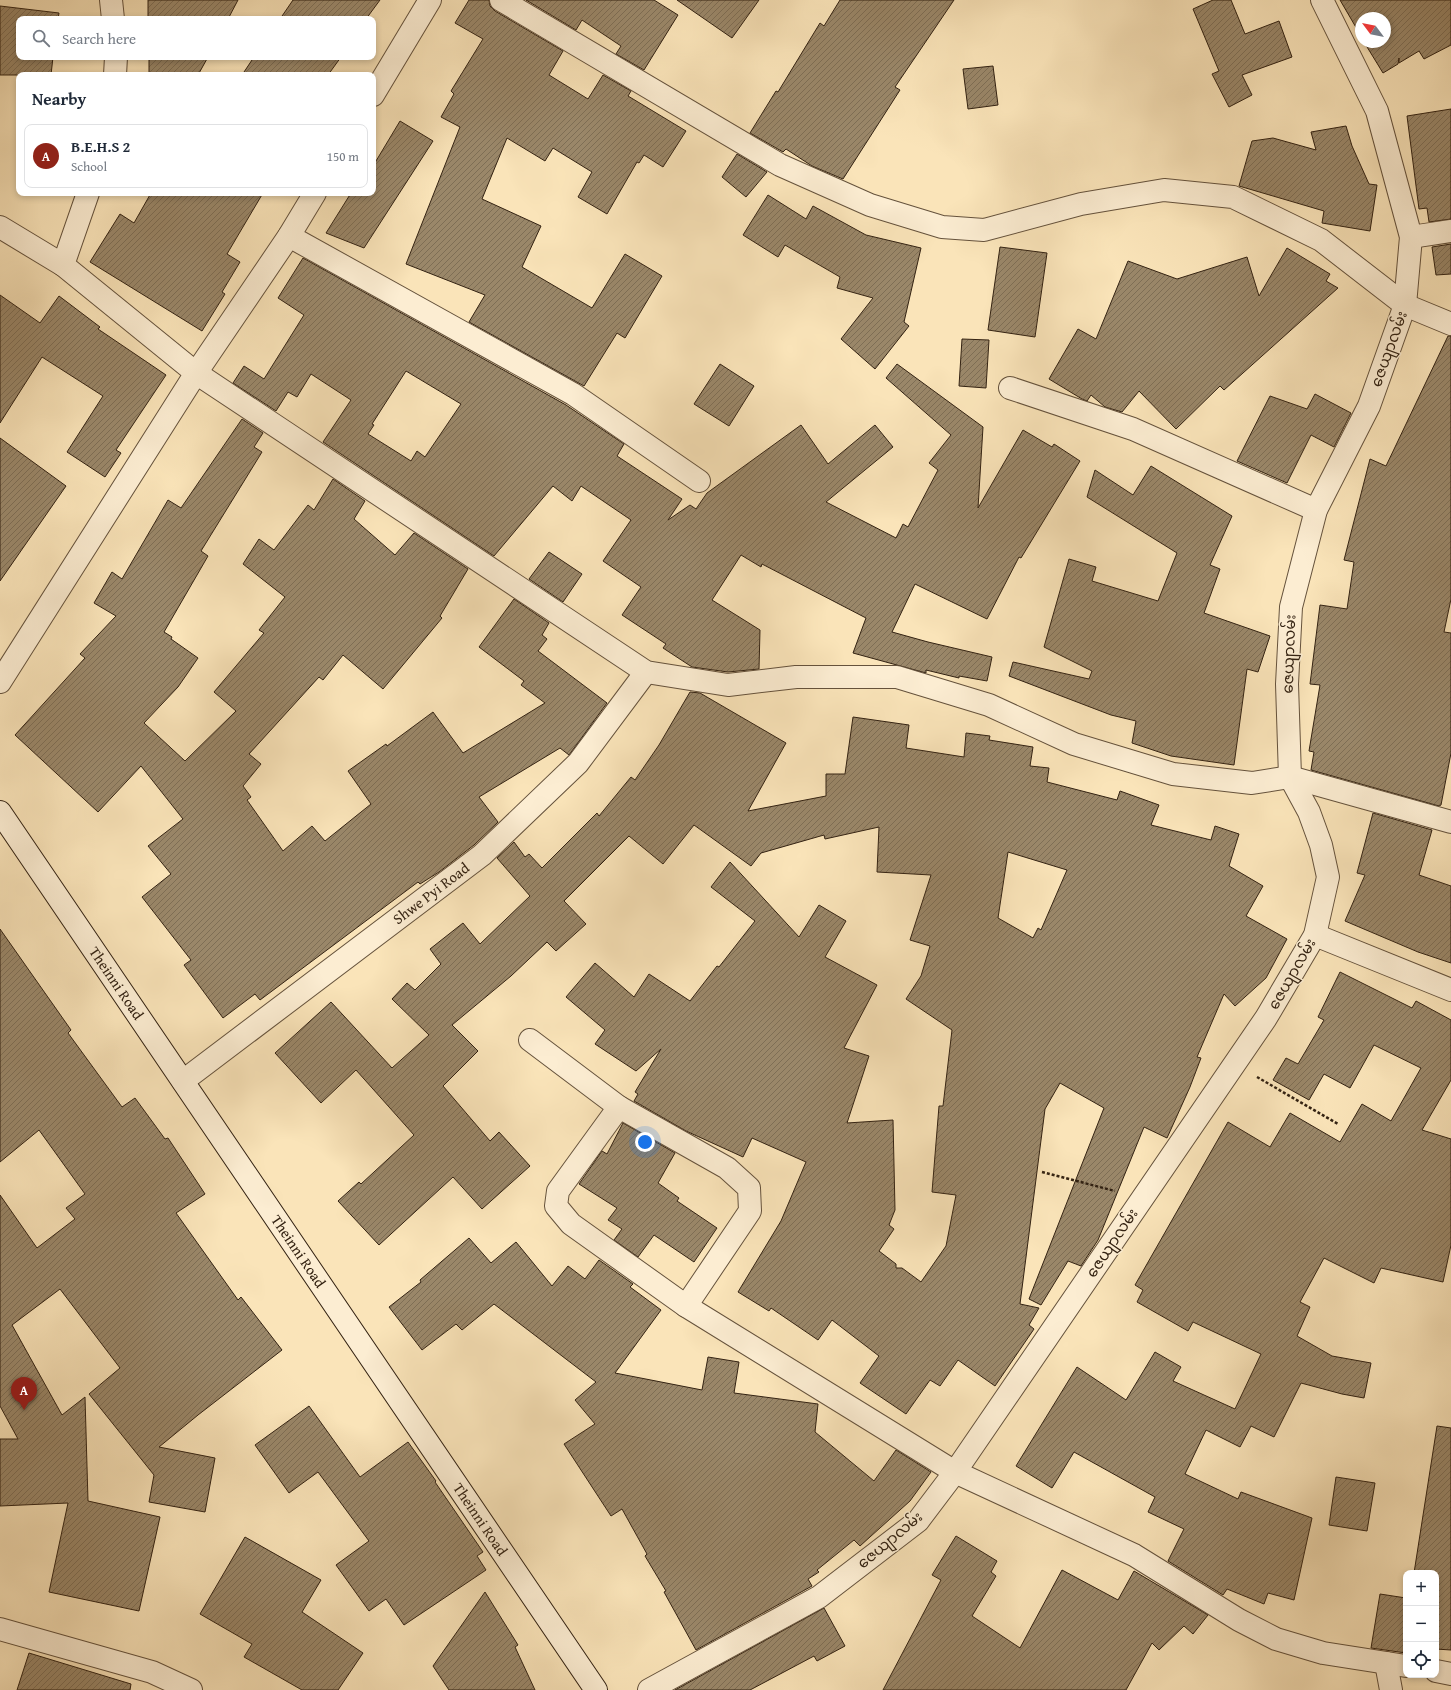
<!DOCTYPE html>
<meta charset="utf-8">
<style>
body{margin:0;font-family:"Gentium Book Plus","Noto Sans Myanmar",serif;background:#f6f6f7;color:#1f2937}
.controls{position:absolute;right:12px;bottom:12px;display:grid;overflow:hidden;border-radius:8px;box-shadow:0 2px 6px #0003}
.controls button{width:36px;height:36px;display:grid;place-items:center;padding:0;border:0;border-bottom:1px solid #e0e1e3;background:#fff;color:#1f2937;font:20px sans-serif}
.compass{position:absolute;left:1355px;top:12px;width:36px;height:36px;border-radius:50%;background:#fff;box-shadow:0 2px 6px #0003;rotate:302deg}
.you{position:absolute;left:645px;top:1142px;width:14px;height:14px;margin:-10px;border:3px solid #fff;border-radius:50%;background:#1a73e8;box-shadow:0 0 0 6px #1a73e833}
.badge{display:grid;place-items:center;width:26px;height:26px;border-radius:50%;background:#8f2418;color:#fff;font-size:13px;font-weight:700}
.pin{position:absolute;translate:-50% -33px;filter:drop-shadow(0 1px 2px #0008)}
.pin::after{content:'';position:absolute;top:21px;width:14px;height:12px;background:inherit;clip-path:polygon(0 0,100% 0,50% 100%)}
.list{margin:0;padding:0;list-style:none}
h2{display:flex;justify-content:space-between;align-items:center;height:52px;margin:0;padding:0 16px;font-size:17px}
h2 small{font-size:13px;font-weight:400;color:#747a83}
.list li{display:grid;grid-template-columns:26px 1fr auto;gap:12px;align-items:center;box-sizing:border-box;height:64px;margin:0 8px 8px;padding:0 8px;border:1px solid #e0e1e3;border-radius:8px}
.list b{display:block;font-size:15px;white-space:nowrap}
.list p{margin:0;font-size:13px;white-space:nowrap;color:#747a83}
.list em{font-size:13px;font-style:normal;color:#747a83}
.icon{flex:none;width:22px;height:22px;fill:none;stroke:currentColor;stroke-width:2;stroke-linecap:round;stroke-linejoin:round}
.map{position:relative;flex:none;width:1451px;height:1690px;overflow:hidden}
.search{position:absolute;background:#fff;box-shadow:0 2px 6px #0003;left:16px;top:16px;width:360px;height:44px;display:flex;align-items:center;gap:10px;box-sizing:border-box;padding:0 14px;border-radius:8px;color:#747a83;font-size:15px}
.panel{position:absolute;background:#fff;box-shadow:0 2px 6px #0003;left:16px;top:72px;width:360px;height:124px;border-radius:8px}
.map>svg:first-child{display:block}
</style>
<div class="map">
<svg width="1451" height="1690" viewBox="0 0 1451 1690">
<defs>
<pattern id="building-hatch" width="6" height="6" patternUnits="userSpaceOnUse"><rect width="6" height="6" fill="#9a8769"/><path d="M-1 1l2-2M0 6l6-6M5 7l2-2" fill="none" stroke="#7e6e55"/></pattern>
</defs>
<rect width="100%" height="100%" fill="#fae4b9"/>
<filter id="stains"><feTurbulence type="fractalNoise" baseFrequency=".005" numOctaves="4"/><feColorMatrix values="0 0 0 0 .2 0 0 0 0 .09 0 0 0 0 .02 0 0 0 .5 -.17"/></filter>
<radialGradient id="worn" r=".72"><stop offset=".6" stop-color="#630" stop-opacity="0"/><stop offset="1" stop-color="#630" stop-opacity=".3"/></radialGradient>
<!-- building -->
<g fill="url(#building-hatch)" stroke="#332212" fill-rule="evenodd">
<path d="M148,0H238L228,19H148Z"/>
<path d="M293,0H380L366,19H280Z"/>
<path d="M469,0H489L490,6L495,11L563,51L549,75L588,99L603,75L631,91L628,96L686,131L663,167L644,155L639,163L637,162L607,214L578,197L592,172L553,148L545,161L507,138L482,199L541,226L522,267L592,308L625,254L662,276L625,338L617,333L584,386L469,322L485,295L406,264L460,127L441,117L454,94L451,91L483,39L455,23Z"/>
<path d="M526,0H654L678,15L644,70L616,54L621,46L582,20L576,30Z"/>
<path d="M677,0H759L732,38Z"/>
<path d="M840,0H954L895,87L900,90L843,179L812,166L786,149L783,152L750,133L776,91L778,92L820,23L824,26Z"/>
<path d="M1213,0H1231L1245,34L1279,21L1292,57L1242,75L1252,95L1229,107L1212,74L1219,71L1193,9Z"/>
<path d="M1340,0H1451V45L1424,59L1419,51L1399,63V58L1398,64L1383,73L1364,42H1385V18H1361V36Z"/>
<path d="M0,6L59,13L58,19H19V57H53L51,75H0Z"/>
<path d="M149,57H208L198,75H149Z"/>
<path d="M254,57H341L328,75H242Z"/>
<path d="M993,66L998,105L968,109L963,69Z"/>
<path d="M1451,109V219L1429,222L1427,208L1419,209L1407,116Z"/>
<path d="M400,121L433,141L364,248L326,233L351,193H373V166Z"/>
<path d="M1346,126L1352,146L1369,184L1377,185L1370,231L1322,223L1324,211L1239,186L1252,141L1273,138L1316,150L1311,132Z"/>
<path d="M737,154L767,172L746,197L722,177Z"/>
<path d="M151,193H263L227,254L240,262L222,292L225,294L202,331L90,262L120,214L134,223Z"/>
<path d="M768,195L806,219L813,206L866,235L921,248L904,322L909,326L875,369L841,339L873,298L837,288L840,277L785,245L778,257L743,235Z"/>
<path d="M1451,244V274L1436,275L1432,247Z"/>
<path d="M1000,247L1047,253L1035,337L988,330Z"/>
<path d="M1287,248L1330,274L1326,281L1338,288L1224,390L1220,386L1176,429L1139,391L1122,412L1105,407L1091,395L1087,401L1082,399L1049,379L1078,329L1096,339L1128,261L1177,279L1247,257L1259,296Z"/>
<path d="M303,258L566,405L624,444L617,456L682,499L668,520L690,505L696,509L707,493L801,425L828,464L875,425L893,447L826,502L896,538L903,524L908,527L938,470L929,463L951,435L886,378L897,364L983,427L978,508L1023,430L1052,447L1054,444L1080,461L1021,558L1019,557L987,619L915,584L892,632L928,642L992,657L987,681L959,676V678L926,670V673L853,653L866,618L762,564L761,567L741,555L712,600L760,630L759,669L728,672L692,667L663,648L666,644L622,615L641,587L603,561L631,520L581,486L572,501L553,486L494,556L323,442L351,400L311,374L297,397L288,392L276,411L233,383L244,366L264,379L304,315L278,298ZM406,371L461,404L425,457L417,451L411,461L368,434L374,425L372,424Z"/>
<path d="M0,295L40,323L59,296L100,327L98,329L166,375L116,450L121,453L105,477L67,452L103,396L42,357L0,423Z"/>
<path d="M1448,336H1451V599L1444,632L1451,633V753L1441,805L1439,806L1311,770L1314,752L1309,751L1320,685L1310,684L1320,605L1347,609L1354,562L1344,560L1370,459L1386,466Z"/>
<path d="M962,339L989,340L986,388L959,386Z"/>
<path d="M720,364L754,386L729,426L694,404Z"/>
<path d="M1315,394L1351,413L1334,447L1311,435L1287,483L1237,461L1270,396L1307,409Z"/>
<path d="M242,419L263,433L254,447L262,452L201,551L208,556L164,632L172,637L171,639L198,658L178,687L144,723L185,761L236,711L214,692L264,633L259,630L285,597L243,564L259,539L274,550L308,505L314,510L333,479L365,501L354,519L395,555L414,533L468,569L440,616L442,618L383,689L343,655L323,680L319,677L249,754L261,764L243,786L251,797L247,800L283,851L312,826L325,841L371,804L348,771L386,744L387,746L433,712L463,753L545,703L521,685L524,681L479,647L514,599L549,623L542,635L547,639L538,651L607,703L569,755L560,748L479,797L498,822L474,845L439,872L420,884L418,882L260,1000L255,994L223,1018L184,965L191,960L142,897L171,874L148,846L183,819L141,766L98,812L15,735L85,658L80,654L116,616L94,603L112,572L122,579L168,500L181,508Z"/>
<path d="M0,438L66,486L0,581Z"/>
<path d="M1151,466L1232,516L1210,565L1220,569L1204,613L1270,636L1258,672L1247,669L1234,765L1171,756L1132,743L1136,721L1111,715L1009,676L1013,662L1089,679L1092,671L1044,647L1069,559L1096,567L1092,581L1158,601L1177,553L1087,497L1095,470L1133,495Z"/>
<path d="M549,552L582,574L563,602L529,579Z"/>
<path d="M690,692L700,693L786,743L748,811L826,796V774H845L853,717L909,725L906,748L964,757L966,733L990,736L989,740L1033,747L1030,766L1049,768L1047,782L1117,800L1120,791L1159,805L1151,825L1211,840L1215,826L1239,834L1229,866L1263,886L1246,916L1287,939L1266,978L1235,1006L1224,994L1197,1057L1201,1058L1190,1087L1167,1138L1144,1127L1098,1240L1081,1266L1068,1261L1041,1305L1029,1299L1104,1108L1060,1083L1045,1109L1020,1304L1039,1308L1029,1325L1034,1329L995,1386L958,1360L940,1386L930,1380L906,1414L860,1383L879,1356L832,1320L818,1340L771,1308L769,1311L738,1292L781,1221L806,1162L752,1138L743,1157L686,1131L634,1101L638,1094L635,1092L661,1049L636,1071L595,1044L605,1030L566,997L595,963L634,997L649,974L690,1001L717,966L719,967L755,921L711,887L730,862L799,937L819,905L846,921L825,957L877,985L844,1048L869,1056L847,1123L893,1120L895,1210L889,1225L894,1229L879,1251L896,1264V1268H902L921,1282L946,1246L956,1195L932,1192L939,1106H943L952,1030L906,999L921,976L930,946L910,940L931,875L877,872L879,827L825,839L824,835L761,853L751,866L694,825L663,864L629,836L564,901L586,924L556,951L547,942L511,976L452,1025L478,1051L443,1086L490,1141L499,1132L530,1166L482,1209L453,1177L379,1245L338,1201L359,1182L361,1184L414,1135L356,1070L321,1103L275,1053L331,1002L392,1068L429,1035L392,999L407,983L415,990L441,964L430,949L463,923L480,944L530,896L497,858L514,842L525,857L529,854L542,868L597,813L599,816L631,777L635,780L659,745ZM1008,852L1067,870L1041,930L1038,928L1033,938L998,918Z"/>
<path d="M1373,813L1432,830L1419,875L1451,886V963L1418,952L1345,921L1365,875L1357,873Z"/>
<path d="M0,929L71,1030L68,1033L122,1107L135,1098L165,1139L168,1138L205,1194L176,1213L238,1300L241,1297L282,1350L198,1415L159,1447L215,1458L205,1512L149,1502L154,1475L89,1394L120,1368L60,1289L12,1325L62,1415L85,1397L88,1501L160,1517L139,1611L49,1592L68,1503L0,1506V1439H18L0,1406V1195L37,1248L75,1219L66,1208L85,1194L39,1130L0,1162Z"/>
<path d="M1340,972L1412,1008L1416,1001L1451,1020V1080L1422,1130L1451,1139V1245L1443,1282L1381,1268L1374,1283L1324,1258L1300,1302L1310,1307L1297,1336L1332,1356L1371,1363L1364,1398L1342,1394L1301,1383L1274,1437L1251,1426L1240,1447L1206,1430L1185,1474L1238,1499L1241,1492L1312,1518L1294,1600L1268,1593L1264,1604L1227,1589L1223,1595L1168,1561L1184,1529L1148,1512L1155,1497L1074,1452L1052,1488L1016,1466L1077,1367L1126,1400L1155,1352L1181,1367L1173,1381L1235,1409L1261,1354L1193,1322L1188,1331L1137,1302L1143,1290L1135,1285L1228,1122L1270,1147L1290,1113L1340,1142L1362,1104L1391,1121L1421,1068L1374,1045L1350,1088L1324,1074L1309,1100L1273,1080L1286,1058L1298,1064L1324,1020L1318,1017Z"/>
<path d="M623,1123L675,1153L658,1183L679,1198L677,1201L717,1228L694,1262L654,1235L638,1257L614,1240L622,1229L608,1220L617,1208L579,1184L602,1151L607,1154Z"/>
<path d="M469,1238L491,1263L516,1242L552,1286L568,1266L585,1279L599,1260L633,1284L630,1287L661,1310L615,1373L702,1390L708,1357L739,1362L734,1393L818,1404L815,1432L874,1481L896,1450L931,1472L910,1501L860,1546L854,1540L817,1570L819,1572L808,1579L812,1586L696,1650L664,1592L666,1591L645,1556L647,1554L622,1509L611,1516L564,1444L595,1424L575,1400L596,1382L494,1304L462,1330L456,1324L422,1350L389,1307L421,1282L420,1280Z"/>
<path d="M309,1406L360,1477L408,1442L436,1481L435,1482L483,1552L477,1556L486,1570L404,1625L386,1599L369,1611L336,1565L369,1541L318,1472L289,1493L255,1445Z"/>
<path d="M1437,1426L1451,1428V1650L1436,1649V1573H1414Z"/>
<path d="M1336,1477L1375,1483L1367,1531L1329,1525Z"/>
<path d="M956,1536L997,1561L991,1572L996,1576L972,1616L1020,1648L1062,1570L1118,1600L1134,1571L1208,1615L1193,1634L1184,1626L1159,1650L1152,1643L1126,1690H883L941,1580L932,1575Z"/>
<path d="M245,1537L321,1580L302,1612L363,1653L338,1690H302L244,1657L252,1644L200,1614Z"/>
<path d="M485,1592L518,1645L515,1647L535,1690H449L433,1666Z"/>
<path d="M1380,1594L1406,1598V1653L1371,1648Z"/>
<path d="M824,1608L845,1646L817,1661L814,1656L750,1690H675Z"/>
<path d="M29,1653L131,1684L130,1690H17Z"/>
</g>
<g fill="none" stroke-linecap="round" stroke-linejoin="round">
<defs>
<g id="minor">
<path d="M111,0L113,19"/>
<path d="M501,0L780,165L870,205L942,227L984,230L1081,204L1164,190L1233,197L1321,240L1405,305L1451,324"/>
<path d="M115,75L116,57"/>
<path d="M0,227L63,265L196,373L646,672L728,685L796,677H897L989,705L1074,744L1173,774L1252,783L1290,777L1451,822"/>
<path d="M289,236L573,394L699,481"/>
<path d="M1411,237L1451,231"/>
<path d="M63,265L88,193"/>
<path d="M1010,388L1133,429L1316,510"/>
<path d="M1315,935L1451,990"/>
<path d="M530,1040L619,1107L727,1168L749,1188L750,1211L686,1306"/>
<path id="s1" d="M183,1081L482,855L578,763L646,672"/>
<path d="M619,1107L558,1191L556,1206L571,1224L686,1306L955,1472L1134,1555L1239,1620L1276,1639L1323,1653L1406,1666"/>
<path d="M0,1629L152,1672L191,1690"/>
<path d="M1386,1663L1391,1690"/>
<path d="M1436,1671L1451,1674"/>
<path d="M649,1690L819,1597L918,1521L955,1472L1266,1018L1315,935L1328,877L1321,845L1309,812L1290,777L1287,684L1291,607L1316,510L1369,406L1405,305L1411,237L1377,111L1322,0"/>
</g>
<g id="tertiary">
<path d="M373,95L430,0"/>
<path d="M0,682L196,373L289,236L315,193"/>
</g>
<g id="secondary">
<path id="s2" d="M0,812L596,1690"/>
</g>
</defs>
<!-- minor casing -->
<use href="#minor" stroke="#65523c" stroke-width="24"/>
<!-- tertiary casing -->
<use href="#tertiary" stroke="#65523c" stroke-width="24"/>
<!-- secondary casing -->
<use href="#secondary" stroke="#332212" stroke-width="24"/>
<!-- path -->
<g stroke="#332212" stroke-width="2.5" stroke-dasharray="3 2" stroke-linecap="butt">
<path d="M1257,1077L1338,1124"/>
<path d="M1042,1172L1115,1191"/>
</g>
<!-- minor -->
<use href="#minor" stroke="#fcedd2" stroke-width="22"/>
<!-- tertiary -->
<use href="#tertiary" stroke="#fcedd2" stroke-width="22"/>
<!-- secondary -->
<use href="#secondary" stroke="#fcedd2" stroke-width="22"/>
</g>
<g text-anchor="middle" stroke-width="3" stroke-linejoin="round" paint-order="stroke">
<!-- street labels -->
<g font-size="15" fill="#332212" stroke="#fcedd2">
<text transform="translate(1389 349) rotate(-70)" y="5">ဇေယျာလမ်း</text>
<text transform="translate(1289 654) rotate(-88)" y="5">ဇေယျာလမ်း</text>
<text dy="5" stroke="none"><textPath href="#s1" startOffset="311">Shwe Pyi Road</textPath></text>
<text transform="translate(1292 974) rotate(-60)" y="5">ဇေယျာလမ်း</text>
<text dy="5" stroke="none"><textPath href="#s2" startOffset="207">Theinni Road</textPath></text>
<text transform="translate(1112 1243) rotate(-56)" y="5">ဇေယျာလမ်း</text>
<text dy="5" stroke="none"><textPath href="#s2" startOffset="531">Theinni Road</textPath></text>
<text dy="5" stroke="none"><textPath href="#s2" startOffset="855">Theinni Road</textPath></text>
<text transform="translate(890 1540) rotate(-40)" y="5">ဇေယျာလမ်း</text>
</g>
</g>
<rect width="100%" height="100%" filter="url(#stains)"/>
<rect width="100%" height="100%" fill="url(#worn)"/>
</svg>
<div class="controls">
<button>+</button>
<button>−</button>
<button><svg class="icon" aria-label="locate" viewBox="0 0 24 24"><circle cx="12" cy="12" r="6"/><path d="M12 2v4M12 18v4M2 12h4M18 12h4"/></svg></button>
</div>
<svg class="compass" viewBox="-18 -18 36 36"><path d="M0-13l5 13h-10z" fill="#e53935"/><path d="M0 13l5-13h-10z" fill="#747a83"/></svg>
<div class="you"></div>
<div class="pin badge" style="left:24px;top:1410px">A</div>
<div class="search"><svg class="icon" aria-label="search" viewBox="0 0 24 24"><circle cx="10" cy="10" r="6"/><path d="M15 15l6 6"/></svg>Search here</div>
<section class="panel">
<h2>Nearby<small></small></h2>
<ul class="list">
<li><span class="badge">A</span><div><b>B.E.H.S 2</b><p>School</p></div><em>150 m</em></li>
</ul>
</section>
</div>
